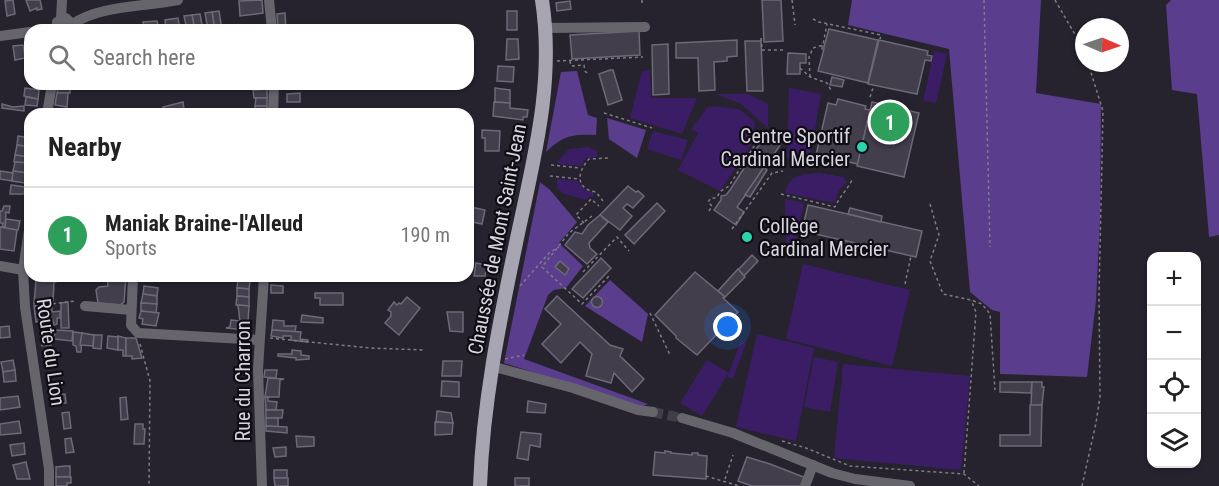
<!DOCTYPE html>
<meta charset="utf-8">
<style>
body{margin:0;font-family:"Roboto Condensed",sans-serif;background:#f6f6f6;color:#222}
.controls{position:absolute;right:18px;bottom:18px;display:grid;overflow:hidden;border-radius:12px;box-shadow:0 2px 4px #0004}
.controls button{width:54px;height:54px;display:grid;place-items:center;padding:0;border:0;border-bottom:2px solid #e0e0e0;background:#fff;color:#222;font:30px sans-serif}
.compass{position:absolute;left:1075px;top:18px;width:54px;height:54px;border-radius:50%;background:#fff;box-shadow:0 2px 4px #0004;rotate:92deg}
.you{position:absolute;left:728px;top:327px;width:21px;height:21px;margin:-15px;border:4px solid #fff;border-radius:50%;background:#1a73e8;box-shadow:0 0 0 9px #1a73e833}
.badge{display:grid;place-items:center;width:39px;height:39px;border-radius:50%;background:#267360;color:#fff;font-size:20px;font-weight:700}
.pin{position:absolute;translate:-50% -50%;border:3px solid #fff;box-shadow:0 2px 6px #0006}
.list{margin:0;padding:0;list-style:none}
h2{display:flex;justify-content:space-between;align-items:center;height:78px;margin:0;padding:0 24px;font-size:26px}
h2 small{font-size:20px;font-weight:400;color:#767676}
.list li{display:grid;grid-template-columns:39px 1fr auto;gap:18px;align-items:center;box-sizing:border-box;height:96px;padding:0 24px;border-top:2px solid #e0e0e0}
.list b{display:block;font-size:22px;white-space:nowrap}
.list p{margin:0;font-size:20px;white-space:nowrap;color:#767676}
.list em{font-size:20px;font-style:normal;color:#767676}
.icon{flex:none;width:33px;height:33px;fill:none;stroke:currentColor;stroke-width:2;stroke-linecap:round;stroke-linejoin:round}
.map{position:relative;flex:none;width:1219px;height:486px;overflow:hidden}
.search{position:absolute;background:#fff;box-shadow:0 2px 4px #0004;left:24px;top:24px;width:450px;height:66px;display:flex;align-items:center;gap:15px;box-sizing:border-box;padding:0 21px;border-radius:18px;color:#767676;font-size:22px}
.panel{position:absolute;background:#fff;box-shadow:0 2px 4px #0004;left:24px;top:108px;width:450px;height:174px;border-radius:18px}
.map>svg:first-child{display:block}
</style>
<div class="map">
<svg width="1219" height="486" viewBox="0 0 1219 486">
<rect width="100%" height="100%" fill="#26232f"/>
<!-- green -->
<g fill="#3b1d66">
<path d="M934,51L947,54L936,103L923,101Z"/>
<path d="M650,70L651,98H697L682,134L630,118L642,71Z"/>
<path d="M789,88L821,94L809,164H794L787,158Z"/>
<path d="M716,94H748L768,104V128L741,104Z"/>
<path d="M709,106L739,109L755,122L752,143L720,191L678,170L698,133L691,129Z"/>
<path d="M653,131L688,140L681,160L647,149Z"/>
<path d="M588,147L597,151V157L586,158L581,166L558,164L557,162L569,149Z"/>
<path d="M820,173L843,177L847,182L839,190L834,203L785,193C788,174 804,174 820,173Z"/>
<path d="M557,179L578,181C583,188 584,191 593,192L594,196L593,197L590,196L586,200L564,194L557,188Z"/>
<path d="M785,199L804,203L794,247L786,245Z"/>
<path d="M803,264L910,290L892,366L786,339Z"/>
<path d="M757,334L814,348L796,441L736,427Z"/>
<path d="M741,341L746,343L733,379L728,377V374L702,416L680,403L707,360L729,373Z"/>
<path d="M814,357L838,362L830,412L804,407Z"/>
<path d="M843,364L970,376L961,470L834,458Z"/>
</g>
<!-- forest -->
<g fill="#5a3d8d">
<path d="M852,0H1041L1036,93L1101,104L1100,220L1096,301L1087,377L1000,374V312L992,310L970,292L949,49L848,25Z"/>
<path d="M1171,0H1219V235L1209,237L1197,94L1172,90L1166,5Z"/>
<path d="M577,71L588,115L597,118L596,135C572,134 564,135 546,152L561,72Z"/>
<path d="M607,118L646,130L637,158L609,139Z"/>
<path d="M540,182L550,190L577,222L559,243L583,266L566,288L554,290L548,295L524,359L648,404L641,407L504,363Z"/>
<path d="M610,280L648,314L642,342L585,306Z"/>
</g>
<!-- building -->
<g fill="#423e4c" stroke="#6d6978" stroke-width="1.5">
<path d="M13,0L15,14L7,16L5,1Z"/>
<path d="M26,0H40L42,9L37,10V8L30,11Z"/>
<path d="M262,0L263,13L240,16L239,1Z"/>
<path d="M762,0H781L783,41L764,42Z"/>
<path d="M570,1L571,9L557,11L556,3Z"/>
<path d="M219,11L222,30H215L212,12Z"/>
<rect x="507" y="11" width="10" height="19"/>
<path d="M212,12L215,30H208L205,13Z"/>
<path d="M285,13L286,30H278L277,14Z"/>
<path d="M200,14L203,30H195L192,15Z"/>
<path d="M192,15L195,30H187L184,16Z"/>
<path d="M178,18L180,30H166L165,20Z"/>
<path d="M157,21L159,30H145L143,22Z"/>
<path d="M829,29L878,40L868,83L818,71L824,49H822V46L824,47Z"/>
<path d="M639,31L640,55L572,59L570,35Z"/>
<path d="M507,39H518L519,59L506,60Z"/>
<path d="M737,40V56L727,57V61L714,62L715,90L699,91L698,58H676V43Z"/>
<path d="M879,40L928,51L927,55L932,56L931,61L925,60L917,94L868,84Z"/>
<path d="M745,41H761L763,91H747Z"/>
<path d="M668,44L669,94L653,95L652,45Z"/>
<path d="M23,45L25,58L15,60L13,46Z"/>
<path d="M788,53L806,54V63H800V74H787Z"/>
<path d="M498,66L514,67L513,82L497,81Z"/>
<path d="M610,70H613L622,100L608,105L599,74Z"/>
<path d="M832,77L844,80L842,87L830,85Z"/>
<path d="M59,84H70V93H57Z"/>
<path d="M25,88L39,90L38,99L24,96Z"/>
<path d="M495,88L510,90V103L495,102Z"/>
<path d="M267,89V98H254L253,90Z"/>
<path d="M57,93H68L67,107L55,105Z"/>
<path d="M300,93V102H287V94Z"/>
<path d="M26,97L38,99L37,106L25,105Z"/>
<path d="M256,98H267V106H255Z"/>
<path d="M838,99L866,106L865,109L870,110L858,164L816,155L828,103L836,105Z"/>
<path d="M183,102L184,109L164,113L163,107Z"/>
<path d="M494,102L510,103V108L528,110L527,117H523V120L493,116Z"/>
<path d="M872,102L919,113L904,177L857,166Z"/>
<path d="M2,104L13,107L24,106V111L2,108Z"/>
<path d="M255,106H267L268,114H255Z"/>
<path d="M482,130L500,131L499,151H485V138H482Z"/>
<path d="M766,134L781,144L737,207L744,212L736,225L714,210L721,200V196L726,195L730,190Z"/>
<path d="M18,136L30,138V147L17,145Z"/>
<path d="M17,145L30,147L29,157L15,155Z"/>
<path d="M15,155L29,157V163L14,162Z"/>
<path d="M15,162L29,163L27,173L13,171Z"/>
<path d="M764,167L767,170L750,197L745,195Z"/>
<path d="M0,171L13,173L12,181L0,179Z"/>
<path d="M13,171L27,173L25,183L12,181Z"/>
<path d="M11,185L25,187L24,194H10Z"/>
<path d="M628,186L636,192L638,191L644,196L633,208L627,204L623,208L632,216L620,230L600,215Z"/>
<path d="M657,203L665,211L634,244L625,235Z"/>
<path d="M808,205L922,231L916,257L802,231Z"/>
<path d="M4,206H10L9,213L6,212L5,227H2L3,223H0V211H2Z"/>
<path d="M471,207L485,210L482,224L468,221Z"/>
<path d="M850,208L882,216L881,222L848,214Z"/>
<path d="M600,215L608,222L589,243L590,248L597,254L587,264L565,245L575,232L582,234L588,225Z"/>
<path d="M6,219L20,221L18,230L5,228Z"/>
<path d="M0,227L17,230L14,251L0,249Z"/>
<path d="M842,240L875,248L873,256L840,249Z"/>
<path d="M752,255L758,261L744,276L738,270Z"/>
<path d="M601,258L611,268L583,298L572,289Z"/>
<path d="M560,261L569,269L565,275L555,267Z"/>
<path d="M476,263L487,265L485,276H474Z"/>
<path d="M738,269L745,277L725,297L718,291Z"/>
<path d="M695,272L725,297L723,298L738,312L697,355L676,338V336L655,315Z"/>
<path d="M38,276H57L56,282H54L53,302L34,304L36,280H38Z"/>
<path d="M107,276H126L124,302L120,305L98,303L96,290L99,287L108,286Z"/>
<path d="M238,280L250,281L249,289L237,288Z"/>
<path d="M271,285L283,286V293H271Z"/>
<path d="M144,286L158,288L157,296L143,294Z"/>
<path d="M237,288L249,289V297L237,296Z"/>
<path d="M315,293H343V305H320V298H315Z"/>
<path d="M143,294L157,296V304L141,303Z"/>
<path d="M237,296L249,297V306L236,305Z"/>
<path d="M557,296L610,345L623,349L620,356L644,379L632,392L614,373L611,383L586,376L592,354L580,342L561,363L542,344L561,324L545,309Z"/>
<circle cx="597" cy="302" r="5.5"/>
<path d="M407,297L420,308L399,335L385,323L391,316V312L388,310L394,302L397,305L399,303L401,304Z"/>
<path d="M68,302L69,328H61V303Z"/>
<path d="M141,303L157,304L156,313L141,311Z"/>
<path d="M46,305L47,313L35,314L34,306Z"/>
<path d="M52,305V312L60,311V318H57V324L54,325L53,320H48L46,306Z"/>
<path d="M238,305L249,306L248,322H240Z"/>
<path d="M141,311L159,313L156,326L142,324L143,319L139,318Z"/>
<path d="M447,312H463V332L450,331Z"/>
<path d="M47,313L48,321L36,322L35,314Z"/>
<path d="M302,315L323,318V323L301,322Z"/>
<path d="M231,320L248,322L247,330L226,328L230,327Z"/>
<path d="M273,320L284,321V326H296L295,332L272,330Z"/>
<path d="M9,326L10,337L0,338V327Z"/>
<path d="M55,330L73,331L72,341L54,339Z"/>
<path d="M272,330L301,332L300,339L308,340L307,342L291,340V336H283V338L271,336Z"/>
<path d="M49,331L51,345L42,346L40,332Z"/>
<path d="M73,332L82,333L81,352H77L76,346L73,345Z"/>
<path d="M82,333L94,335L93,346L80,345Z"/>
<path d="M94,335H102L101,349L93,348Z"/>
<path d="M108,336L118,337V350L107,348Z"/>
<path d="M118,336L126,338V356H123V350H118Z"/>
<path d="M126,338H136L142,358L132,359V356H126Z"/>
<path d="M292,350L301,351V355L309,356V359L296,360V358L278,356V354H292Z"/>
<path d="M13,360L15,370L3,372L1,362Z"/>
<path d="M443,361H462L461,376H442Z"/>
<path d="M15,370L16,381L4,382L3,372Z"/>
<path d="M265,370H277L276,378L264,377Z"/>
<path d="M268,378L284,379L280,380L279,397H265Z"/>
<path d="M442,381L459,382V397L441,396Z"/>
<path d="M1000,382H1032L1031,393L1000,392Z"/>
<path d="M1032,382H1042V387H1044L1042,405L1031,406Z"/>
<path d="M65,394L66,403L54,405L53,396Z"/>
<path d="M18,396L20,407L0,410V398Z"/>
<path d="M126,397L128,419L121,420L120,398Z"/>
<path d="M265,397H268V401L277,402L276,410H266Z"/>
<path d="M528,401L546,404L545,413L527,412Z"/>
<path d="M1030,405H1042L1041,446H1000V435H1030Z"/>
<path d="M266,410H283L282,418H266Z"/>
<path d="M437,411L451,413L453,423L436,422Z"/>
<path d="M69,412L71,428L64,429L62,413Z"/>
<path d="M266,418H278V427L266,426Z"/>
<path d="M19,421L21,433L0,435V424Z"/>
<path d="M435,422L453,423L452,434L435,435Z"/>
<path d="M135,424H143V429H145L144,444H134Z"/>
<path d="M266,426L287,427V433L266,431Z"/>
<path d="M521,432L541,434L540,447L530,445L528,460L517,458Z"/>
<path d="M296,436L314,437V446L297,447Z"/>
<path d="M71,438L74,452L66,453L65,439Z"/>
<path d="M24,443L25,454L12,456L10,445Z"/>
<path d="M286,447V456L275,457L273,448Z"/>
<path d="M665,451L671,452V453L692,455V453H698V455L707,456L706,479L653,475L655,452L665,453Z"/>
<path d="M747,457L770,464L806,478L804,486H752L738,481Z"/>
<path d="M26,462L30,479H17L13,465Z"/>
<path d="M65,466H70V477H56V467Z"/>
<rect x="274" y="470" width="13" height="8"/>
<path d="M56,477H71V483H67V486H56Z"/>
<path d="M274,478H288V486H275Z"/>
<rect x="515" y="478" width="14" height="8"/>
</g>
<g fill="none" stroke-linecap="round" stroke-linejoin="round">
<!-- minor-tunnel -->
<path stroke="#413e49" stroke-width="10" stroke-dasharray="10 5" stroke-linecap="butt" d="M653,412L682,418"/>
<!-- path -->
<g stroke="#7e7c86" stroke-width="1.5" stroke-dasharray="3 3" stroke-linecap="butt">
<path d="M642,0V3"/>
<path d="M792,0L795,25"/>
<path d="M984,0L990,247"/>
<path d="M1055,0L1084,50"/>
<path d="M813,19L819,22L881,35L880,39"/>
<path d="M761,38L762,50H784"/>
<path d="M557,61L643,57"/>
<path d="M570,61L571,66L584,65L585,71L589,75"/>
<path d="M800,68L810,77L827,83L831,90"/>
<path d="M810,77L809,57L813,48L823,45L827,24"/>
<path d="M870,97L874,85"/>
<path d="M604,113L652,128"/>
<path d="M551,165L580,168"/>
<path d="M550,176L579,179"/>
<path d="M781,194L835,207C840,196 848,189 853,178"/>
<path d="M603,201L596,192C575,189 577,172 589,159L608,158"/>
<path d="M930,204L939,235L930,261L943,294L971,300L982,304L990,314L995,390"/>
<path d="M709,211L712,206L708,202L711,198H716L721,191L729,186L765,129"/>
<path d="M592,216L569,233L542,267L582,304L609,276"/>
<path d="M584,223L576,215L591,199L599,206"/>
<path d="M732,229L772,173L783,171"/>
<path d="M583,272L617,237L629,251"/>
<path d="M905,284L911,256"/>
<path d="M520,286L549,253L559,247"/>
<path d="M35,306L75,301"/>
<path d="M650,313L670,355"/>
<path d="M270,338L370,348L425,350"/>
<path d="M140,344L150,381L149,486"/>
<path d="M505,359L524,355"/>
<path d="M782,441L806,448L850,466L964,474L979,486"/>
<path d="M964,473L976,312L971,300"/>
<path d="M706,476L739,486"/>
<path d="M725,479L733,455"/>
<path d="M1082,486L1096,423L1100,397L1099,295L1103,111L1088,63"/>
</g>
<!-- minor -->
<g stroke="#67656c" stroke-width="10">
<path d="M269,0L272,30"/>
<path d="M61,19L62,0"/>
<path d="M71,25C98,5 145,7 178,0"/>
<path d="M546,28L645,27"/>
<path d="M56,30L57,22L66,18L69,21L71,30"/>
<path d="M0,36L30,32"/>
<path d="M47,114L52,84"/>
<path d="M273,114L274,84"/>
<path d="M30,223L23,270L25,307L49,469V486"/>
<path d="M0,266L23,270"/>
<path d="M133,276L131,325L138,333L259,340"/>
<path d="M85,306L131,310"/>
<path d="M491,366L573,388L638,410L653,412"/>
<path d="M682,418L733,433L832,473L855,479L910,486"/>
<path d="M262,486L258,369L264,276"/>
<path d="M805,486L813,465"/>
</g>
<!-- major -->
<path stroke="#a8a5b3" stroke-width="14" d="M480,486C483,403 499,324 516,243C533,161 555,84 542,0"/>
</g>
<!-- markers -->
<g fill="#2bd5ac" stroke="#0f0d13" stroke-width="2">
<circle cx="862" cy="147" r="6"/>
<circle cx="747" cy="237" r="6"/>
</g>
<g text-anchor="middle" stroke-width="4.5" stroke-linejoin="round" paint-order="stroke">
<!-- poi labels -->
<g font-size="20" fill="#d7d5de" stroke="#0f0d13" text-anchor="end">
<text x="850" y="143">Centre Sportif<tspan x="850" dy="23">Cardinal Mercier</tspan></text>
<text x="759" y="233" text-anchor="start">Collège<tspan x="759" dy="23">Cardinal Mercier</tspan></text>
</g>
<!-- street labels -->
<g font-size="20" fill="#d7d5de" stroke="#0f0d13">
<text transform="translate(497 239) rotate(-79)" y="7">Chaussée de Mont Saint-Jean</text>
<text transform="translate(51 352) rotate(82)" y="7">Route du Lion</text>
<text transform="translate(243 381) rotate(-90)" y="7">Rue du Charron</text>
</g>
</g>
</svg>
<div class="controls">
<button>+</button>
<button>−</button>
<button><svg class="icon" aria-label="locate" viewBox="0 0 24 24"><circle cx="12" cy="12" r="6"/><path d="M12 2v4M12 18v4M2 12h4M18 12h4"/></svg></button>
<button><svg class="icon" aria-label="layers" viewBox="0 0 24 24"><path d="M12 4l9 5-9 5-9-5zM3 14l9 5 9-5"/></svg></button>
</div>
<svg class="compass" viewBox="-18 -18 36 36"><path d="M0-13l5 13h-10z" fill="#e53935"/><path d="M0 13l5-13h-10z" fill="#767676"/></svg>
<div class="you"></div>
<div class="pin badge" style="left:890px;top:122px;background:#2e9e5b">1</div>
<div class="search"><svg class="icon" aria-label="search" viewBox="0 0 24 24"><circle cx="10" cy="10" r="6"/><path d="M15 15l6 6"/></svg>Search here</div>
<section class="panel">
<h2>Nearby<small></small></h2>
<ul class="list">
<li><span class="badge" style="background:#2e9e5b">1</span><div><b>Maniak Braine-l'Alleud</b><p>Sports</p></div><em>190 m</em></li>
</ul>
</section>
</div>
